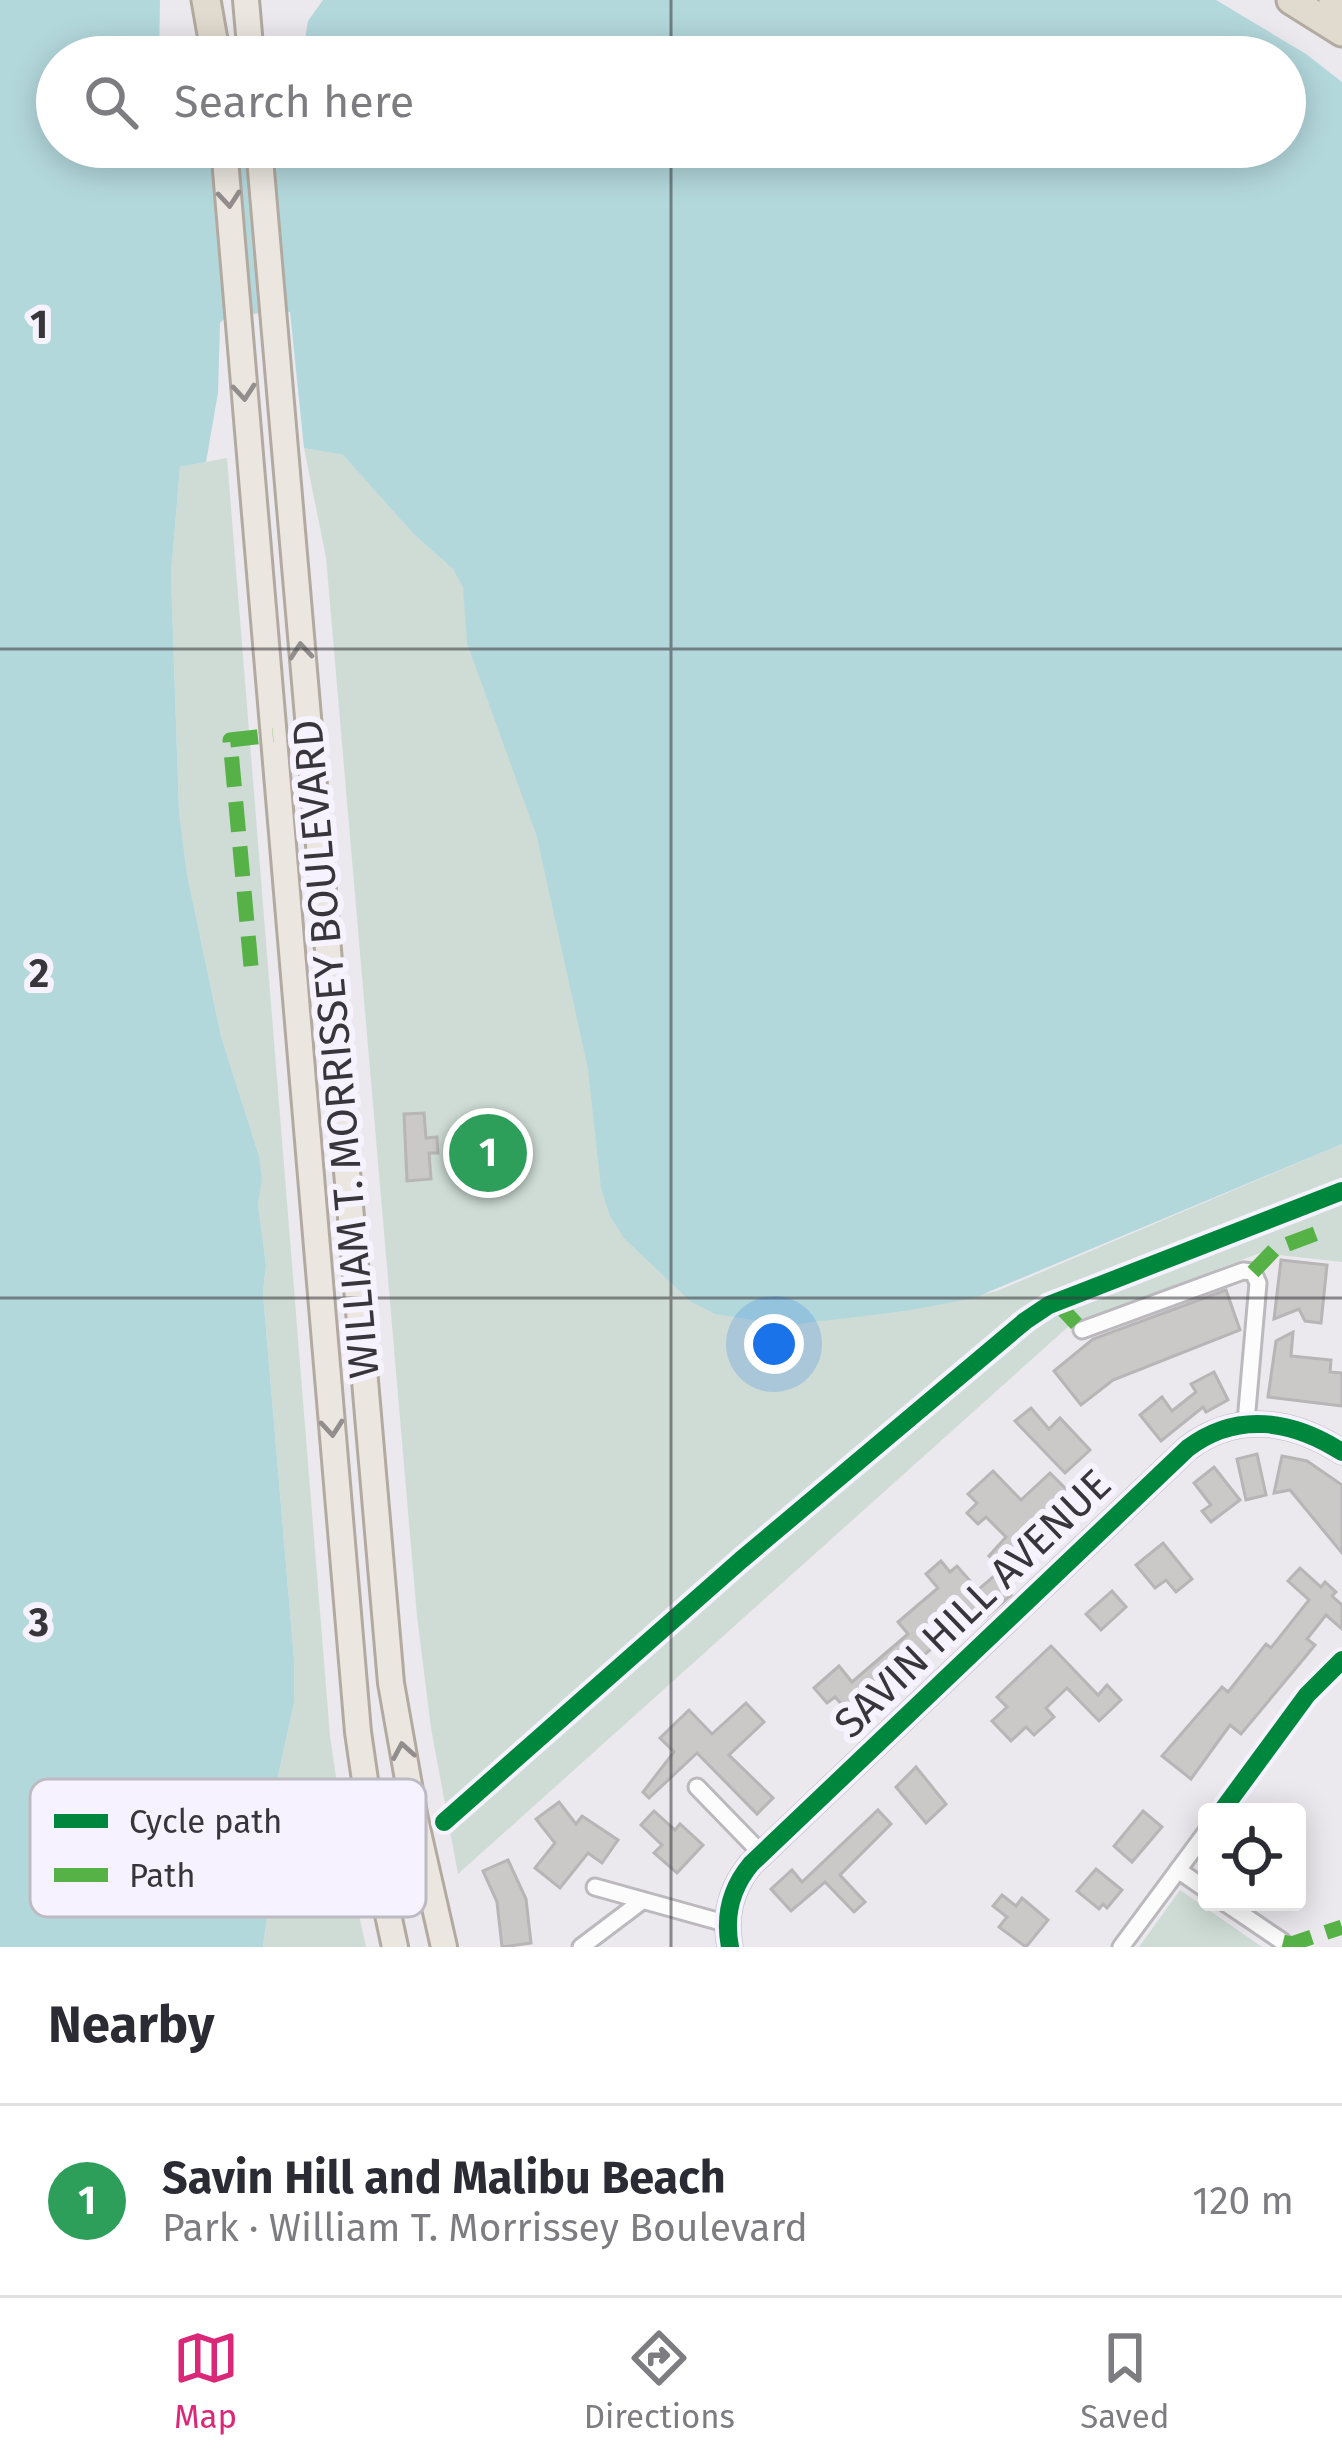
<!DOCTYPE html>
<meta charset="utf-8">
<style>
body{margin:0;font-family:"Fira Sans",sans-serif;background:#f2f2f3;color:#2b2b33}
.controls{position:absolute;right:36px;bottom:36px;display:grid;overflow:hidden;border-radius:12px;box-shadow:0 6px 30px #0003}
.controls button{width:108px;height:108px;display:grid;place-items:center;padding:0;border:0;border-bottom:3px solid #e1e1e2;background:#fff;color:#2b2b33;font:60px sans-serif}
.you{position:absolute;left:774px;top:1344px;width:42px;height:42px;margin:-30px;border:9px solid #fff;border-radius:50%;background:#1a73e8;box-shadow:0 0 0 18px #1a73e833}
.badge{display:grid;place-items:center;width:78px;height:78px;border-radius:50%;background:#db2777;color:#fff;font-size:39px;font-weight:700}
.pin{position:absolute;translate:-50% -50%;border:6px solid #fff;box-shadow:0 3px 12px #0006}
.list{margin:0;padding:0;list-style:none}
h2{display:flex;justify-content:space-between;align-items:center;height:156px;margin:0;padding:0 48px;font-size:51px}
h2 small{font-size:39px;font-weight:400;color:#7c7c81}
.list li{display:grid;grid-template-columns:78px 1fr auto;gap:36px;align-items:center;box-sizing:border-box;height:192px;padding:0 48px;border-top:3px solid #e1e1e2}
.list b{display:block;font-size:45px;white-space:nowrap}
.list p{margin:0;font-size:39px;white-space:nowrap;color:#7c7c81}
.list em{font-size:39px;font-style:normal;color:#7c7c81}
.icon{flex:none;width:66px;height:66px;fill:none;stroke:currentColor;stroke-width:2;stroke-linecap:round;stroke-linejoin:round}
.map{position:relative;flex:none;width:1342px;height:1947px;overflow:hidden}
.search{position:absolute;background:#fff;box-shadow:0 6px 30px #0003;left:36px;right:36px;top:36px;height:132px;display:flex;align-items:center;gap:30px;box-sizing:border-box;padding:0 42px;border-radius:66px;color:#7c7c81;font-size:45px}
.sheet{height:348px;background:#fff}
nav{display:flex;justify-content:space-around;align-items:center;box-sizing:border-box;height:168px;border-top:3px solid #e1e1e2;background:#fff;font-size:33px;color:#7c7c81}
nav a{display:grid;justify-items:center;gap:6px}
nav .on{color:#db2777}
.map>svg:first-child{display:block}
</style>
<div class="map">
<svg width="1342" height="1947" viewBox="0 0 1342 1947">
<rect width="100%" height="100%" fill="#ebe8ee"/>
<!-- green -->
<g fill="#cedcd5">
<path d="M304,448L343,455L415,534L453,569L464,586L816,1320L906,1311L997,1291L1342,1144V1262L1260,1253L1070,1325L458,1874L431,1728L417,1616L326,557Z"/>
<path d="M227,458L330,1736L350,1873L366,1947H263L271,1888L270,1813L294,1703V1658L263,1293L266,1265L258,1204L259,1156L221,1036L187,874L179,811L171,575L180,467Z"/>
<path d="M1180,1890L1262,1947H1139Z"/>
</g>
<!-- water -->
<path fill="#b3d8dc" d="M0,0H160L159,57H57V147H1285V57H302L308,21L323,0H1216L1306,54L1342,82V1144L974,1298L906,1311L788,1325L715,1314L690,1301L624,1238L610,1216L601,1188L588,1069L537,837L467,643L463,587L453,569L414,534L343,455L304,448L290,312L228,315L220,323L218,393L206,462L180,467L171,575L179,811L187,874L221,1036L259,1156L262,1179L258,1204L266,1265L263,1293L294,1659V1703L270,1813L271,1888L263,1947H0Z"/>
<!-- building -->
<g fill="#cbc8c8" stroke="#b8b5b6" stroke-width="3">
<path d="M424,1113L426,1138L437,1137L438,1153H429L431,1179L407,1181L404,1114Z"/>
<path d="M1281,1260L1327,1265L1321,1323L1305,1321L1299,1309L1274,1319Z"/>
<path d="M1226,1290L1240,1330L1113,1380L1081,1405L1054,1371L1093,1339Z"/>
<path d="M1293,1332L1291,1356L1331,1360L1330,1372L1342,1373V1406L1268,1397L1276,1341Z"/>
<path d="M1214,1372L1228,1400L1206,1412L1203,1407L1161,1441L1140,1415L1162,1397L1172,1411L1196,1392L1191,1384Z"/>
<path d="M1031,1408L1049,1429L1060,1418L1090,1450L1065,1473L1015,1421Z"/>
<path d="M1257,1454L1266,1495L1246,1500L1237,1459Z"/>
<path d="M1282,1456L1307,1461L1342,1485V1553L1290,1490L1274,1493Z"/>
<path d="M1214,1467L1240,1500L1211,1522L1202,1511L1211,1505L1194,1483Z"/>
<path d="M993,1471L1021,1500L1050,1473L1071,1494L1000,1566L989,1556L1006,1537L986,1517L978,1524L967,1513L977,1503L968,1494Z"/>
<path d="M1163,1543L1192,1579L1176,1592L1166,1580L1155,1588L1136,1565Z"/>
<path d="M941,1561L950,1572L957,1566L978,1590L994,1576L1011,1595L977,1625L970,1617L885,1687L878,1679L845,1708L835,1697L827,1703L814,1688L839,1666L852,1682L908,1634L898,1622L938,1588L926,1574Z"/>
<path d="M1300,1568L1321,1587L1325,1582L1336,1592L1332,1596L1342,1605V1629L1326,1615L1307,1639L1315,1645L1306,1656L1241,1734L1230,1725L1191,1779L1162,1756L1222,1687L1228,1692L1266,1644L1271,1648L1309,1600L1288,1581Z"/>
<path d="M1112,1591L1126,1607L1101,1630L1086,1614Z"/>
<path d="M1051,1646L1098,1695L1107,1685L1121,1700L1099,1721L1067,1688L1046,1708L1054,1717L1034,1735L1026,1727L1011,1741L992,1721L1007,1707L997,1697Z"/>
<path d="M746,1703L764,1722L729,1755L773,1798L757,1814L697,1753L649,1798L643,1792L674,1752L660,1738L689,1710L712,1734Z"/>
<path d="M916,1767L946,1804L926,1823L896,1787Z"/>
<path d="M559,1802L576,1824L582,1816L618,1840L602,1863L588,1853L560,1888L535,1868L555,1843L536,1819Z"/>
<path d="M878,1810L891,1824L840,1875L865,1902L854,1912L825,1882L791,1911L771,1889L792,1870L802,1882Z"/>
<path d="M654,1811L675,1830L680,1824L703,1845L677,1873L654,1853L662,1845L641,1825Z"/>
<path d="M1143,1811L1162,1827L1132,1862L1114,1846Z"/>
<path d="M508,1860L526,1899L531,1943L502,1947L497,1902L483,1871Z"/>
<path d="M1096,1869L1122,1890L1107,1908L1103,1904L1099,1909L1077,1891Z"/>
<path d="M1002,1895L1016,1906L1022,1898L1048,1920L1026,1947L999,1927L1007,1917L993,1906Z"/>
</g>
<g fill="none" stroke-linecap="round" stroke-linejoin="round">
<defs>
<g id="street">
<path d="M1082,1330L1243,1271L1253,1272L1258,1283L1246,1422"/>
<path d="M697,1787L761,1853"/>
<path d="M1221,1812L1307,1695L1342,1660"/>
<path d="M1178,1870L1207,1890"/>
<path d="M595,1887L728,1924"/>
<path d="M1224,1902L1283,1942"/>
<path d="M581,1947L642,1901"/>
<path d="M1121,1947L1207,1831"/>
</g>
<path id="secondary" d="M730,1947C724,1916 731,1888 751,1864L1188,1448C1237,1411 1292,1420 1342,1452"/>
<g id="primary">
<path d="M246,0L251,57"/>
<path d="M224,147L358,1732L377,1863L395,1947"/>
<path d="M259,147L391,1683L415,1819L444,1947"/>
</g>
<g id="highway">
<path d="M206,0L216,57"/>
<path d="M1291,0L1342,32"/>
<path d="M1333,0L1342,5"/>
</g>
</defs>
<!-- street casing -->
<use href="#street" stroke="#bbb9bd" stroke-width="21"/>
<!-- secondary casing -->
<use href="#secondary" stroke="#bbb9bd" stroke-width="27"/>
<!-- primary casing -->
<use href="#primary" stroke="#b2aaa0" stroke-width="30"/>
<!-- highway casing -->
<use href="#highway" stroke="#b2aaa0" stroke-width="33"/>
<!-- street -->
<use href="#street" stroke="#fcfcfc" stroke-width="15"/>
<!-- secondary -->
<use href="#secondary" stroke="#f4f1ef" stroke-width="21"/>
<!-- primary -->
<use href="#primary" stroke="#ebe7e0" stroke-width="24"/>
<!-- highway -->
<use href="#highway" stroke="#e1dace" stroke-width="27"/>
<!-- quiet -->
<g stroke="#56b246" stroke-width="15" stroke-dasharray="30 15" stroke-linecap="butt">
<path d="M251,966L230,740L273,735"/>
<path d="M1253,1272L1275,1249L1325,1230"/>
<path d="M1056,1302L1082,1330"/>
<path d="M1283,1942L1291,1944L1342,1927"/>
</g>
<defs>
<g id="cycleway">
<path d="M1221,1812L1307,1695L1342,1660"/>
<path d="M444,1822L741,1560L1025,1321L1049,1305L1342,1191"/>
<path d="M730,1947C724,1916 731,1888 751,1864L1188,1448C1237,1411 1292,1420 1342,1452"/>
</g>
</defs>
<!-- cycleway casing -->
<use href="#cycleway" stroke="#f7f2ff" stroke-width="26"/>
<!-- cycleway -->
<use href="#cycleway" stroke="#00873e" stroke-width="18"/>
</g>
<!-- one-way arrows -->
<defs><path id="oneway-chevron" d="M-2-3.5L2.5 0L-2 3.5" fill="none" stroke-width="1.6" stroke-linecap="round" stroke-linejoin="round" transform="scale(3)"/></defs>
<g stroke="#928e8e">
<use href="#oneway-chevron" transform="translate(229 199) rotate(85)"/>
<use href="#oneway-chevron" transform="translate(244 392) rotate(85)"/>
<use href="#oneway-chevron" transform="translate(301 651) rotate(-95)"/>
<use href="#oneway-chevron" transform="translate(332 1428) rotate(85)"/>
<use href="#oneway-chevron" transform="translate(403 1751) rotate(-100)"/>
</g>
<!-- grid -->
<path fill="none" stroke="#38363b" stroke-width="3" stroke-opacity="0.55" d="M671,0V57M671,147V1947M0,649H1342M0,1298H1342"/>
<g text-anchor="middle" stroke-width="12" stroke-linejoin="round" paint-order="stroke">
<!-- street labels -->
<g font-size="42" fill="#38363b" stroke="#f7f2ff">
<text transform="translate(335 1049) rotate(-95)" y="15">WILLIAM T. MORRISSEY BOULEVARD</text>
<text transform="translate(972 1603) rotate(-44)" y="15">SAVIN HILL AVENUE</text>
</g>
</g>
<!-- legend -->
<rect x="30" y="1779" width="396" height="138" rx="18" fill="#f7f2ff" stroke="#bebac4" stroke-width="3"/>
<rect x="54" y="1814" width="54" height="14" fill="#00873e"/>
<rect x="54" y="1868" width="54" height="14" fill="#56b246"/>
<g font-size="33" fill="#38363b">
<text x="129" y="1833">Cycle path</text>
<text x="129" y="1887">Path</text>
</g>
<g font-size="39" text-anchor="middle" font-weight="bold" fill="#38363b" stroke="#f7f2ff" stroke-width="12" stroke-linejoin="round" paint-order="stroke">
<text x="39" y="338">1</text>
<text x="39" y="987">2</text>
<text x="39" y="1636">3</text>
</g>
</svg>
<div class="controls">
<button><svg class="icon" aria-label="locate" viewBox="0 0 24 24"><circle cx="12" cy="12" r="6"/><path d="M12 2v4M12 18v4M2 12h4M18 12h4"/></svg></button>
</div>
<div class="you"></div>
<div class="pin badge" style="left:488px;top:1153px;background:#2e9e5b">1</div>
<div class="search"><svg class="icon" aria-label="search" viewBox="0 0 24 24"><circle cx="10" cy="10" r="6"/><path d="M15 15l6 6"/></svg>Search here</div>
</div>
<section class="sheet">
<h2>Nearby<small></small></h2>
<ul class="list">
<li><span class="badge" style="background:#2e9e5b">1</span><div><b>Savin Hill and Malibu Beach</b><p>Park · William T. Morrissey Boulevard</p></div><em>120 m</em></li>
</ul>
</section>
<nav>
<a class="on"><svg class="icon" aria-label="map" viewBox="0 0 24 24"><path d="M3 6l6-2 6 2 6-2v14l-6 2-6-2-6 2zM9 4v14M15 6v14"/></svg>Map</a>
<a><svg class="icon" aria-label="directions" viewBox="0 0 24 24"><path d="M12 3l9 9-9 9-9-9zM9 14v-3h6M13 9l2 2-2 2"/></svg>Directions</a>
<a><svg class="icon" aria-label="saved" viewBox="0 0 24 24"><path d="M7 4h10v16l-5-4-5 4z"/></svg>Saved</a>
</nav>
